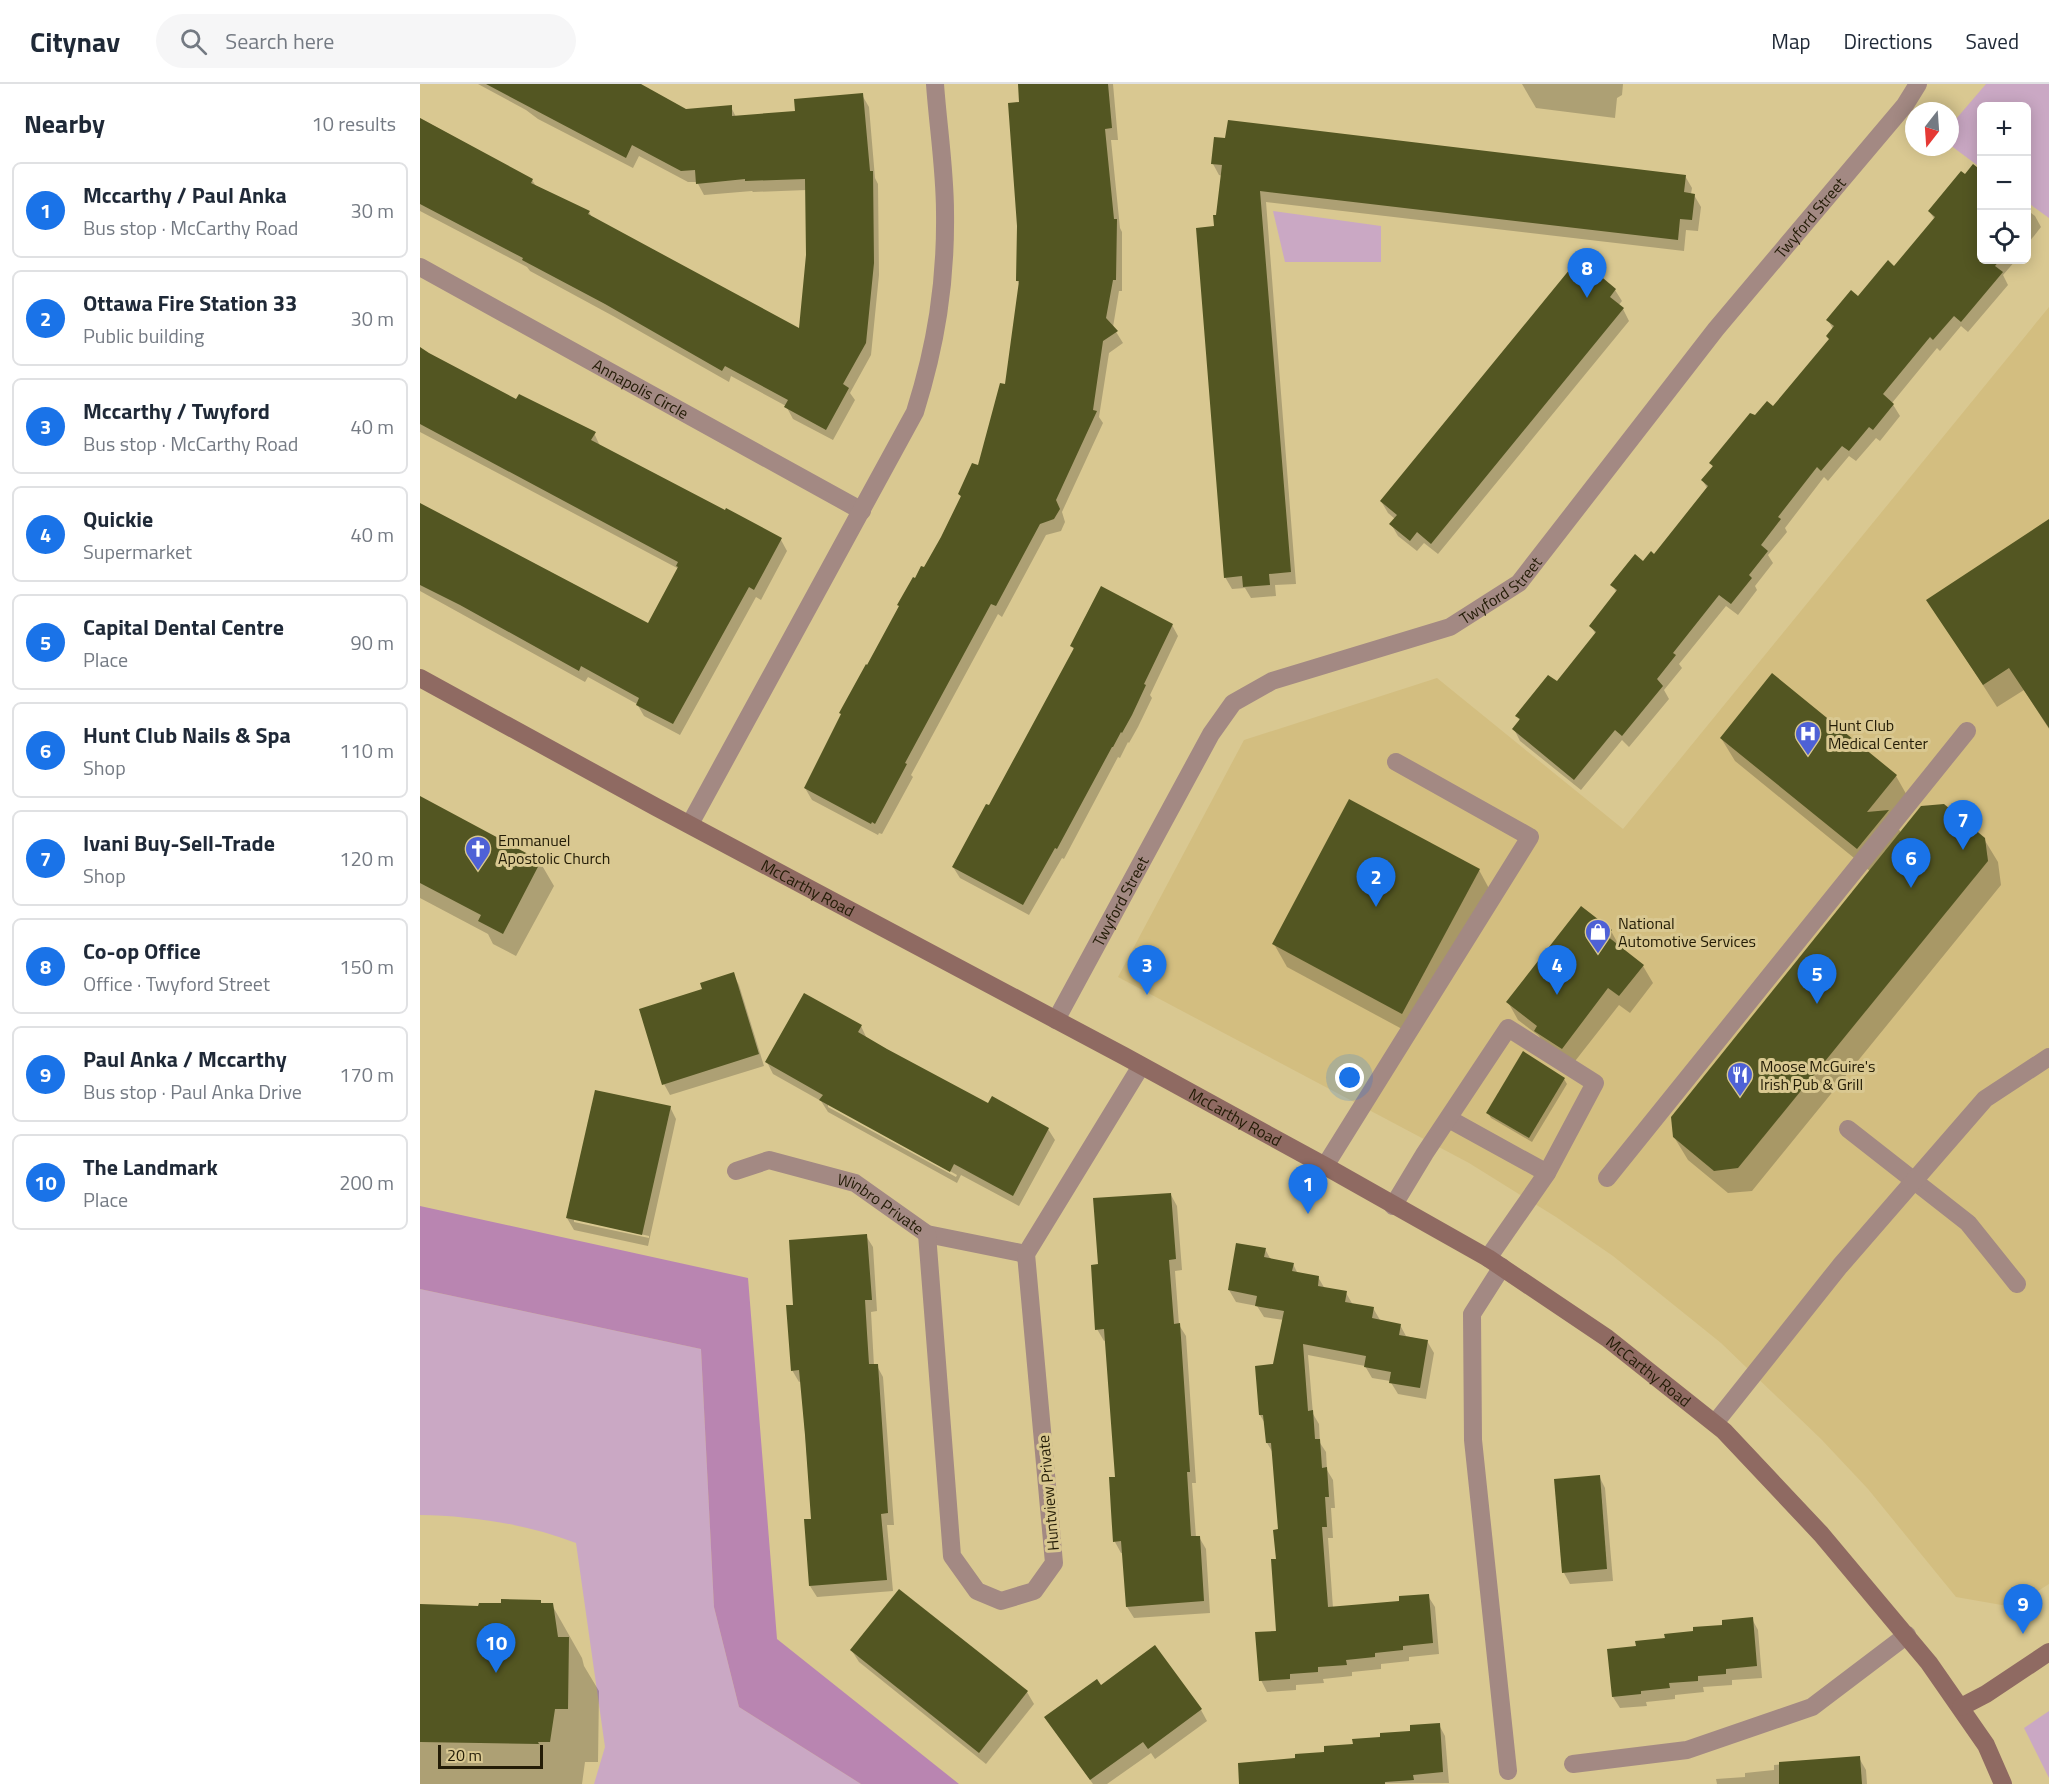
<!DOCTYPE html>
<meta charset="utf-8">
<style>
body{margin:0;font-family:"Titillium Web",sans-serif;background:#f6f6f7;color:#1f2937}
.controls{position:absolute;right:18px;top:18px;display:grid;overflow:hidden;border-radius:9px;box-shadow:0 3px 15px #0003}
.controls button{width:54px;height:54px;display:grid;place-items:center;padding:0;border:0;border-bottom:2px solid #e0e1e3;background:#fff;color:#1f2937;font:30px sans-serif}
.compass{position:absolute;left:1485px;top:18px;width:54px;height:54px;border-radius:50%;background:#fff;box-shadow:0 3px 15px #0003;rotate:197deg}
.scale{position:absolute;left:18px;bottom:15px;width:105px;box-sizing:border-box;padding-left:6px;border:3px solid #231c06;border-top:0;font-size:16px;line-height:21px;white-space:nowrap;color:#231c06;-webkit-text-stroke:4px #d9c891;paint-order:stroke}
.you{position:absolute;left:930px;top:994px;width:21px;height:21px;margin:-15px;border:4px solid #fff;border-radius:50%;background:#1a73e8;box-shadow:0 0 0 9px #1a73e833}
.badge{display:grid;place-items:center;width:39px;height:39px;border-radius:50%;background:#1a73e8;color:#fff;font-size:20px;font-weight:700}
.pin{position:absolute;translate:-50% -50px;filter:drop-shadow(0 2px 3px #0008)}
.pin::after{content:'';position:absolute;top:32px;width:21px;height:18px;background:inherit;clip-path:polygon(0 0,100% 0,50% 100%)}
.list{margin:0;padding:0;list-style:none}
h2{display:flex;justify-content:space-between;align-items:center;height:78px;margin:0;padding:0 24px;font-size:26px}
h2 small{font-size:20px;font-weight:400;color:#747a83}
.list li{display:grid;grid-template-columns:39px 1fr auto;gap:18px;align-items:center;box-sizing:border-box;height:96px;margin:0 12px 12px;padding:0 12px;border:2px solid #e0e1e3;border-radius:9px}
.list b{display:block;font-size:22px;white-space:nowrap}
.list p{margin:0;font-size:20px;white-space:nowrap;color:#747a83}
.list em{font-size:20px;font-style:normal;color:#747a83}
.icon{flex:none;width:33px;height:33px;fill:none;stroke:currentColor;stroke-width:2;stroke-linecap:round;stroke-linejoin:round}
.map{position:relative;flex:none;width:1629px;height:1700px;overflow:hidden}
header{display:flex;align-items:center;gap:36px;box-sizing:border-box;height:84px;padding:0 30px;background:#fff;border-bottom:2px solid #e0e1e3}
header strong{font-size:28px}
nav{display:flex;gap:33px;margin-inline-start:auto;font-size:21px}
.search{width:420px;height:54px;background:#f6f6f7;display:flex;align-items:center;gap:15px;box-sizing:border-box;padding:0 21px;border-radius:33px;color:#747a83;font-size:22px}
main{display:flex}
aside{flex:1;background:#fff}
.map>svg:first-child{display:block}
</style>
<header>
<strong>Citynav</strong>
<div class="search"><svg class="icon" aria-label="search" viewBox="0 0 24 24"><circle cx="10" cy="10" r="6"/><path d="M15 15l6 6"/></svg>Search here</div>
<nav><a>Map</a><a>Directions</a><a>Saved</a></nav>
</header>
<main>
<aside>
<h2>Nearby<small>10 results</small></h2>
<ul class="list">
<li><span class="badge">1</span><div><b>Mccarthy / Paul Anka</b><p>Bus stop · McCarthy Road</p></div><em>30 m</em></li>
<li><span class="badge">2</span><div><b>Ottawa Fire Station 33</b><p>Public building</p></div><em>30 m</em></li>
<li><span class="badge">3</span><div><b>Mccarthy / Twyford</b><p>Bus stop · McCarthy Road</p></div><em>40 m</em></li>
<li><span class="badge">4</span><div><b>Quickie</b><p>Supermarket</p></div><em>40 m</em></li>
<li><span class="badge">5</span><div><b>Capital Dental Centre</b><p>Place</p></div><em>90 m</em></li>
<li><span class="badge">6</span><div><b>Hunt Club Nails &amp; Spa</b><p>Shop</p></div><em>110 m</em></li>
<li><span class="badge">7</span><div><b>Ivani Buy-Sell-Trade</b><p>Shop</p></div><em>120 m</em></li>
<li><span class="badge">8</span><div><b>Co-op Office</b><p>Office · Twyford Street</p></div><em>150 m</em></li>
<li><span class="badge">9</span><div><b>Paul Anka / Mccarthy</b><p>Bus stop · Paul Anka Drive</p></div><em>170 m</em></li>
<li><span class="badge">10</span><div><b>The Landmark</b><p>Place</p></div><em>200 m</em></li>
</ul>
</aside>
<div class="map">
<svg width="1629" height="1700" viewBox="0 0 1629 1700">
<rect width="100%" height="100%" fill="#d9c891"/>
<!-- built -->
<path fill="#d3be80" d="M1629,223V1500L1593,1523L1536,1513L1448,1405L1401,1355L1301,1259L1193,1172L1136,1133L1049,1079L698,893L824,656L1017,594L1203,745Z"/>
<!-- green -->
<g fill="#caa8c4">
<path d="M1566,0H1629V134L1607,118L1606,22H1562L1561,84L1530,61V42Z"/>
<path d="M853,127L961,142V178H865Z"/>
<path d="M0,1205L281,1265L294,1523L319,1623L441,1700H174L185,1663L156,1459C107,1440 53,1432 0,1431Z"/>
<path d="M1629,1627V1694L1604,1644Z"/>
</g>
<!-- forest -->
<path fill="#b985b1" d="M0,1122L328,1194L357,1555L539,1700H441L319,1623L294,1523L281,1265L0,1205Z"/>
<!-- shadow -->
<g fill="#0003" fill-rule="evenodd">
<path d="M58,0H210L266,26L311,23L316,33L377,29L442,11L449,23L455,94L458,100L459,191L451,271L430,309L435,316L413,356L373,335L366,322L311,292L309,298L193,232L110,187L107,183L0,127V34L112,96L116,102L169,128L173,135L380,246L388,171L387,106L333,108L332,107L284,111L277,98H268L219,72L213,84L118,35L106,26Z"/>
<path d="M599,0H693L698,56H691L700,144L702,148V207H699L693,243L703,259L689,269L679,333L683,339L642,428L645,438L641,447L626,451L582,533L578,530L491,691L493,693L462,750L459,749L458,751L392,716L385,704L495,496L505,485L542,414L539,410L559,384L586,302L600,202L597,196L601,19Z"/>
<path d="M1102,0H1203L1202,11L1197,14L1195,34L1116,24Z"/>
<path d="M793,80L1265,92L1272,104L1271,110L1274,111L1281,123L1278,147L1266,146L1264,167L846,118L876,500L855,501L856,512L831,514L825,504L812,505L805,493L795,143L803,92L799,91Z"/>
<path d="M1606,125L1615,132L1621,143L1606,162Z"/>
<path d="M1509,127L1562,176H1596L1583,191L1588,201L1548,248L1541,242L1520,267L1517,264L1472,319L1480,332L1460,357L1456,354L1436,377L1429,372L1408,397L1404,393L1365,444L1367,448L1348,471L1353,479L1335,502L1337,506L1318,531L1306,522L1259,580L1262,584L1244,606L1249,615L1209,663L1202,656L1161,706L1100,657L1094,645L1100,637L1097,632L1137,599L1176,551L1171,542L1197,509L1192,501L1234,472L1287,404L1283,397L1293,383L1291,379L1335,332L1353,325L1410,256L1413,245L1408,236L1475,184L1515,136Z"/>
<path d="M1195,206L1202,217L1198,222L1203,225L1209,237L1018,470L1004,459L997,467L978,452L971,440L975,435L968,429L961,417Z"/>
<path d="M0,266L97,317L174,349L180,362L361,456L367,467L341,516L336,513L260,651L224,632L217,620L168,593L165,598L0,507V420L229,541L259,485L0,348Z"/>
<path d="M1629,436V645L1604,606L1577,623L1508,516Z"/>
<path d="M752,541L758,552L730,611L732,614L718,643L709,659L708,658L700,674L698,673L644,775L642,774L609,831L540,794L533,783L569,723L654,566L652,562Z"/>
<path d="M1301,654L1476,692L1489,715L1473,735L1481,749L1564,755L1578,778L1581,801L1332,1107L1308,1109L1268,1076L1254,1053L1450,787L1315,677Z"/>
<path d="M0,714L120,778L134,802L96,872L73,860L68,850L0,814Z"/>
<path d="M1059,786L1072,810L995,952L867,883L854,860Z"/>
<path d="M1191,847L1201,865L1223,882L1233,899L1210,929L1199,921L1152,981L1126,965L1119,952L1098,936L1088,918Z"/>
<path d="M313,890L319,901L344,982L250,1011L244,1000L284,906Z"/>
<path d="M441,942L447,955L568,1021L628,1045L635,1056L599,1122L541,1091L537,1099L408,1028L401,1017L353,990L347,978ZM408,1019L537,1091L536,1093L408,1023Z"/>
<path d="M1144,995L1147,1000L1112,1058L1071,1034L1068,1029Z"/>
<path d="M250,1023L256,1035L228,1162L154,1146L147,1134ZM154,1135L229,1152V1154L154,1138Z"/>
<path d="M751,1111L757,1122L762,1186L755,1187L759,1241L766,1252L776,1399H772L776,1453H779L786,1465L790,1529L714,1534L707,1523L704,1469H701L695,1458L692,1427L697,1394L686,1256L684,1257L677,1245L679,1182Z"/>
<path d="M446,1152L453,1163L457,1227L451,1228L454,1282H457L463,1293L474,1441H467L473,1507L397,1513L390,1502L392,1436L381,1297L379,1298L372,1286L375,1222Z"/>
<path d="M845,1165L851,1176L873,1180L878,1190L898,1193L905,1205L926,1209L933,1221L953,1224L960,1236L980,1241L986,1252L1007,1257L1014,1269L1006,1315L978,1310L970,1297L952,1294L945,1282L888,1271L893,1330L899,1340L900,1359L906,1368L907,1386L913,1396L915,1424H911L913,1454H908L913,1524L981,1518L1008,1512L1015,1523L1019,1570L989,1573V1577L961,1580V1585L932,1588V1592L903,1595L904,1599L876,1601V1606L847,1608L841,1596L858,1548L857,1476L860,1447L853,1369L847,1359L846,1341L840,1331L854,1281L864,1236L844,1233L837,1222L816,1218L809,1206Z"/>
<path d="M1179,1392L1185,1404L1193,1497L1150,1500L1144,1489Z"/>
<path d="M480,1507L607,1608L614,1620L566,1680L439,1578L432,1567Z"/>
<path d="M121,1520L132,1521L162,1574L164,1582L179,1607L178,1678H165L162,1700H0V1522L60,1523Z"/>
<path d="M1332,1535L1338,1546L1342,1594L1312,1596V1601L1283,1603L1284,1608L1255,1611V1615L1226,1618L1227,1622L1200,1624L1193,1613L1218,1563Z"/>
<path d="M781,1626L787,1637L735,1675L731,1669L687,1700H673L626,1633Z"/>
<path d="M1019,1641L1025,1652L1029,1699L849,1700L877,1676Z"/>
<path d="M1439,1674L1446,1686L1447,1700H1297L1296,1695L1325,1693V1689L1354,1686V1681Z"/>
</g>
<!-- building -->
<g fill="#535622">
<path d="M66,0H221L266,25L312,21V32L375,27L374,15L443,9L450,87H453L454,179L446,259L423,300L429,304L406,346L364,323L368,316L305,282L302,287L185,220L102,176L103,174L0,120V34L113,95L111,99L170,127L168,130L379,244L386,171L385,95L325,97V95L276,100L275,86L261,87L212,61L206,74Z"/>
<path d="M598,0H688L692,44L685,45L694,135H697L696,196H693L686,234L698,247L683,257L673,326L677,327L636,416L640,425L634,435L620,440L576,522L571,520L485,679L487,680L455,740L452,738L451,740L384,704L421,630L419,629L446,580L447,581L479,522L477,521L493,493L495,494L501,482L504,483L521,453L541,412L538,410L552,379L558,381L580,299L585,300L599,197H596L597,142L588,19L599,18Z"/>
<path d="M808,36L1266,91L1264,108L1275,110L1272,136L1260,135L1258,156L840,107L871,488L849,490L850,501L823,503L822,492L804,494L776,144L794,142L793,131H796L802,81L791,80L794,53L805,54Z"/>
<path d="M1553,80L1562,87V176H1580L1575,182L1583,188L1541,238L1534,232L1513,256L1510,253L1463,310L1474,320L1453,346L1449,343L1429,367L1422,362L1401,387L1397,383L1358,433L1361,435L1341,461L1348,467L1329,491L1332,494L1311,520L1299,511L1253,569L1256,571L1237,595L1243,602L1202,652L1195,646L1154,696L1092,645L1100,635L1095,632L1128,591L1137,597L1176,548L1169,542L1197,506L1190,501L1215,470L1223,477L1231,467L1234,470L1288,402L1281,396L1293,382L1289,379L1330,329L1335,331L1347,317L1353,322L1409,255L1406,252L1414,242L1406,236L1431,206L1438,212L1468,176L1474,182L1515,133L1508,127L1541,87L1545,90Z"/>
<path d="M1159,174L1196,205L1190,213L1204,224L1011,460L997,448L990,457L969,440L977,431L960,417Z"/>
<path d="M0,263L9,269L96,315L99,310L176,348L171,356L305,426L306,424L362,454L334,506L329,503L253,640L216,621L219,614L161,582L159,587L40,521L0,501V419L228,539L258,483L256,482L258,478L0,340Z"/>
<path d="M1629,435V644L1589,584L1563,601L1506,516Z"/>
<path d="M681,502L753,540L724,600L726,601L712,631L702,649L701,648L693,663H692L637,765L635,764L603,821L532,783L566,720L569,721L654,564L650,562Z"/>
<path d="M1352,589L1477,691L1447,728L1469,726L1437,765L1300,654Z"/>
<path d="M0,712L121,777L83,850L58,837L61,831L0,799Z"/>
<path d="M929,715L1060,785L982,930L852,860Z"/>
<path d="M1524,720L1565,754L1568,777L1318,1084L1294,1087L1253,1053L1251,1033L1501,722Z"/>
<path d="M1161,822L1192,846L1187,852L1224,881L1199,912L1188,904L1142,965L1114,947L1117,942L1086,918Z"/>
<path d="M314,888L339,970L242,1001L219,925L282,905L280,899Z"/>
<path d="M384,909L442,941L438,948L467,965L568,1019L572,1012L629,1044L593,1112L534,1080L530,1088L399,1016L403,1011L345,978Z"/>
<path d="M1103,967L1145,994L1109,1054L1066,1029Z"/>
<path d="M175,1006L251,1022L222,1151L146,1134Z"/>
<path d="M751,1109L756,1175L749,1176L754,1240L760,1239L770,1388H767L771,1452H780L784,1517L706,1523L701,1457L693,1458L691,1427L689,1393H695L684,1245L675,1246L671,1181L678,1180L673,1114Z"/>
<path d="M447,1150L452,1216H445L447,1249L449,1280H458L468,1429L461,1430L467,1496L389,1502L384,1435H391L385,1351L379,1286L371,1287L366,1221H373L369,1156Z"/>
<path d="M816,1159L846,1164L844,1173L874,1179L872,1187L899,1192L898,1202L927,1207L925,1218L954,1223L952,1234L981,1240L979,1251L1008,1256L1000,1304L969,1299L971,1288L944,1283L946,1272L883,1260L888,1327L893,1326L895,1355H900L902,1384L907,1383L909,1413H905L907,1443H902L908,1523L979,1517V1512L1009,1510L1013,1559L983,1562V1566L955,1569V1573L926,1576L927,1581L898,1583V1588L870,1590V1595L839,1597L835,1548L856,1547L851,1475H856L853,1446L858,1445L851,1359H846L843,1331H839L835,1282L853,1280L864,1227L835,1222L837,1212L808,1206Z"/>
<path d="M1180,1391L1187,1485L1142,1489L1134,1395Z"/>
<path d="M479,1505L608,1607L559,1669L430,1566Z"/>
<path d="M81,1515L121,1516V1519H133L138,1553H149L148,1625H135L130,1658H118L119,1660L0,1658V1520L58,1522L59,1519H81Z"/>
<path d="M1333,1533L1337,1582L1306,1585V1590L1278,1592V1597L1249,1599L1250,1604L1221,1607V1610L1192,1613L1187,1565L1216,1562L1215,1557L1245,1554L1244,1550L1273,1547V1543L1302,1541V1536Z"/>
<path d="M735,1561L782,1625L728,1665L723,1658L670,1696L624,1633L677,1595L681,1601Z"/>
<path d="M1020,1639L1023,1688L993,1691L994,1696L965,1698V1700H819L818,1679L875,1674V1670L904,1668V1662L933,1660L932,1655L960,1653V1649L990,1647V1641Z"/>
<path d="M1440,1672L1442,1700H1359V1678Z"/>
</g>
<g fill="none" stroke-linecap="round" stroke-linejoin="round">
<!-- lane -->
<g stroke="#a38983" stroke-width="18">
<path d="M1029,1035L1127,1089"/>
<path d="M1428,1045L1548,1139L1597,1200"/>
<path d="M905,1082L1110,753L976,678"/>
<path d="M1187,1094L1547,647"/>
<path d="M973,1122L1005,1069L1088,944L1175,999L1127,1089L1068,1174"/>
<path d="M1082,1183L1052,1230L1053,1356L1088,1687"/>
<path d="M1295,1339L1420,1182L1565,1015L1629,973"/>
<path d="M1153,1680L1267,1666L1392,1623L1487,1551"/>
</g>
<!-- street -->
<g stroke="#a38983" stroke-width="18">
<path id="s1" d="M0,183L442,427"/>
<path d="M270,740L495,328C516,261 526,199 525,128C525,86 518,42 515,0"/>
<path id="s2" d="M636,936L791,650L813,619L852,597L1030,543L1099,499L1296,245L1485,21L1498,0"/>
<path id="s3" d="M316,1087L349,1076L435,1099L507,1150L606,1170"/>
<path d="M507,1150L532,1472L557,1507L581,1517L614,1507L634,1479L606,1170L721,982"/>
</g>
<!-- secondary -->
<g stroke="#8f6a62" stroke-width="18">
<path id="s4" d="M0,594L236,723L704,972L905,1082L1068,1174L1187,1254L1304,1347L1401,1450L1509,1579L1566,1661L1583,1700"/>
<path d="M1541,1623L1566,1610L1629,1568"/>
</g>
</g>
<!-- icons -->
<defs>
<symbol id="hospital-pin" viewBox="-11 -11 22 30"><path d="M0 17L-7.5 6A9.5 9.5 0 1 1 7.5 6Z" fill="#4e61d6" stroke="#d9c891"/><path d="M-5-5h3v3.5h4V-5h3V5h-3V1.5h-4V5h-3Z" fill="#fff"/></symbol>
<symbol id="church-pin" viewBox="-11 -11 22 30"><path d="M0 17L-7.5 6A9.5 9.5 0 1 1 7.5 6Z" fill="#4e61d6" stroke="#d9c891"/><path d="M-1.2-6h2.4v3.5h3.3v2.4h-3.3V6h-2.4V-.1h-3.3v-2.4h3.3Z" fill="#fff"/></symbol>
<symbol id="shop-pin" viewBox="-11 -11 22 30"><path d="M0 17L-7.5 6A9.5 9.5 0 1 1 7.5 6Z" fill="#4e61d6" stroke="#d9c891"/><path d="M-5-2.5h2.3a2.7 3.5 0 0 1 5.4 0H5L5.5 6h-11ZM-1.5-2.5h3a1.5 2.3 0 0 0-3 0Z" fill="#fff"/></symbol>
<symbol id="restaurant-pin" viewBox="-11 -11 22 30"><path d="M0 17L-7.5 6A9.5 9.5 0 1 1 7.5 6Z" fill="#4e61d6" stroke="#d9c891"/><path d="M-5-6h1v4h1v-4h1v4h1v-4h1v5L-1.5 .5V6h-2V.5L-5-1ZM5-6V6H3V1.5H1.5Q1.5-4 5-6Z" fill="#fff"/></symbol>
</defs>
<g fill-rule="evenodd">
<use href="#hospital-pin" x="1373" y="635" width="30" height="40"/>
<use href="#church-pin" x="43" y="750" width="30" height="40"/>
<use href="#shop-pin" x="1163" y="833" width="30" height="40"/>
<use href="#restaurant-pin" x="1305" y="976" width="30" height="40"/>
</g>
<g text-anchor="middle" stroke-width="6" stroke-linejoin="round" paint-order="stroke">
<!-- street labels -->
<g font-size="16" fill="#231c06" stroke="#d9c891">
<text dy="6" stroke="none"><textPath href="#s2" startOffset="1143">Twyford Street</textPath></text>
<text dy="6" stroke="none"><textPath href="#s1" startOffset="252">Annapolis Circle</textPath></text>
<text dy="6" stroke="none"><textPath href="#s2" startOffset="657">Twyford Street</textPath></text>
<text dy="6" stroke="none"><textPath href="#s4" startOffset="441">McCarthy Road</textPath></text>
<text dy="6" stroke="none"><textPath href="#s2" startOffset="135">Twyford Street</textPath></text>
<text dy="6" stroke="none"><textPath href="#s4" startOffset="926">McCarthy Road</textPath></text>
<text dy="6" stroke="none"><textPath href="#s3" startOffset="156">Winbro Private</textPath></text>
<text dy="6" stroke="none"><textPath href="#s4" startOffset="1412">McCarthy Road</textPath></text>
<text transform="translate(628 1409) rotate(-95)" y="6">Huntview Private</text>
</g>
<!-- poi labels -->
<g font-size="16" fill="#231c06" stroke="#d9c891" text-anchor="start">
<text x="1408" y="647">Hunt Club<tspan x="1408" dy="18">Medical Center</tspan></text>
<text x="78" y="762">Emmanuel<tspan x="78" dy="18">Apostolic Church</tspan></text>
<text x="1198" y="845">National<tspan x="1198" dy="18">Automotive Services</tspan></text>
<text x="1340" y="988">Moose McGuire's<tspan x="1340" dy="18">Irish Pub &amp; Grill</tspan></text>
</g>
</g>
</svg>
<div class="controls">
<button>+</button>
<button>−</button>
<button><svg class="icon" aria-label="locate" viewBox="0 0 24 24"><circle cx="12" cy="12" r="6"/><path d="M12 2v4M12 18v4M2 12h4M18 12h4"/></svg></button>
</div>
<svg class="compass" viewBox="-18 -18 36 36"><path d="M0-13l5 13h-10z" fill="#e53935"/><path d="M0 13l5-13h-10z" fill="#747a83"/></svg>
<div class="scale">20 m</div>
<div class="you"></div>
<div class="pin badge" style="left:888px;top:1130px">1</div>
<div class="pin badge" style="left:956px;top:823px">2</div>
<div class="pin badge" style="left:727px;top:911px">3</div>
<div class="pin badge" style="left:1137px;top:911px">4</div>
<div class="pin badge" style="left:1397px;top:920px">5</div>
<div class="pin badge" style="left:1491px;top:804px">6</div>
<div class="pin badge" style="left:1543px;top:766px">7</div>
<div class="pin badge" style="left:1167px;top:214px">8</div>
<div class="pin badge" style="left:1603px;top:1550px">9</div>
<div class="pin badge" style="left:76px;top:1589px">10</div>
</div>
</main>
